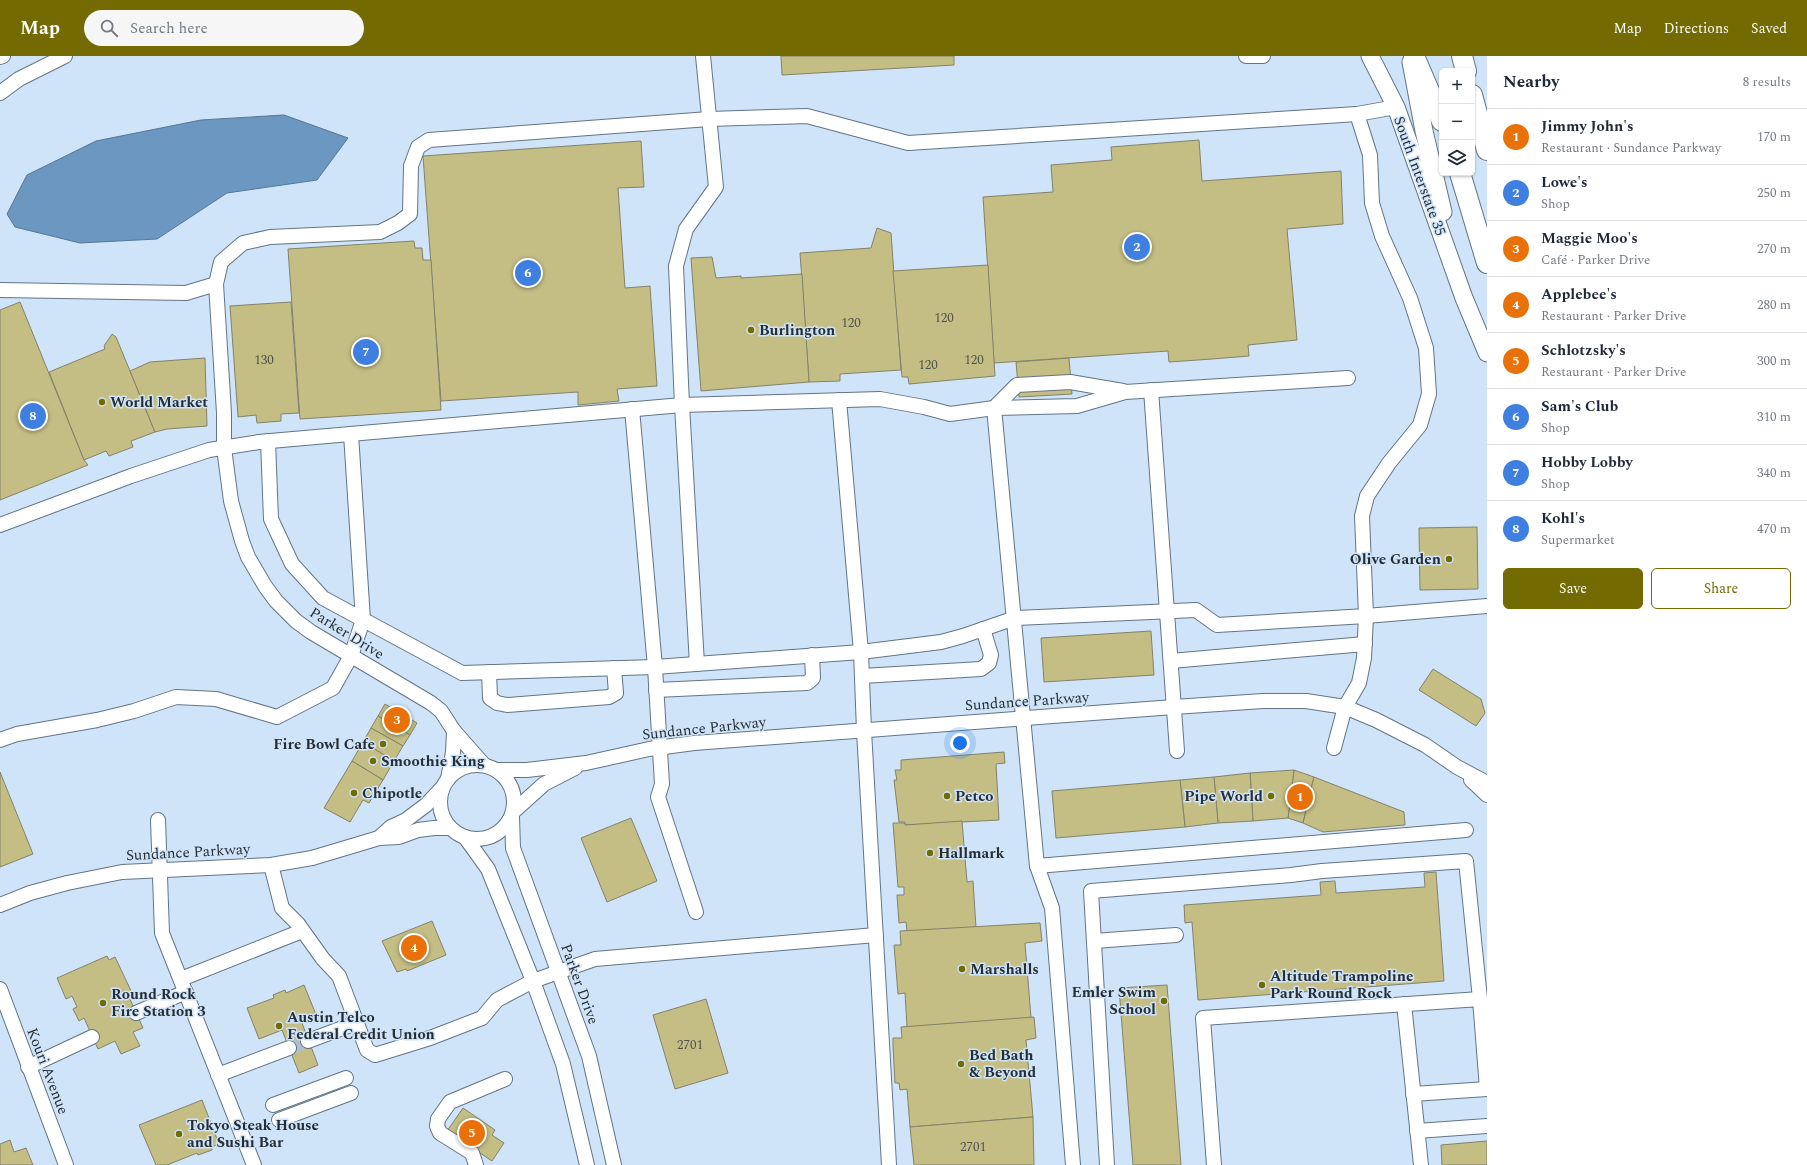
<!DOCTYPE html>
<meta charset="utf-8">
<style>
body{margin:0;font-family:Spectral,serif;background:#f6f6f7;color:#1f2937}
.controls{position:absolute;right:12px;top:12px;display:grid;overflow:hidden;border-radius:6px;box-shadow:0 1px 3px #0004}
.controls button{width:36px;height:36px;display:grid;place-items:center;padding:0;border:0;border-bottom:1px solid #e0e1e3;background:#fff;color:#1f2937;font:20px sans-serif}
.you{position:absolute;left:960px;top:687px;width:14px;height:14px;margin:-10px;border:3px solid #fff;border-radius:50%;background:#1a73e8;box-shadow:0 0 0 6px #1a73e833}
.badge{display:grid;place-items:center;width:26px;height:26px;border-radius:50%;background:#736a02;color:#fff;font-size:13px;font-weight:700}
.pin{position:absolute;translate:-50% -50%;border:2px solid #fff;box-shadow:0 1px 4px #0006}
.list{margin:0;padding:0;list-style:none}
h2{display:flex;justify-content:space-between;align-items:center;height:52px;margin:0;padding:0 16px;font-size:17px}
h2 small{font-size:13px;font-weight:400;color:#747a83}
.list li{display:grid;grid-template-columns:26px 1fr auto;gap:12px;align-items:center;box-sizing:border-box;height:56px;padding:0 16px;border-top:1px solid #e0e1e3}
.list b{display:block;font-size:15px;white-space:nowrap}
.list p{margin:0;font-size:13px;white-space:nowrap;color:#747a83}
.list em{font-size:13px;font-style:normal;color:#747a83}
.actions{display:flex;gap:8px;padding:12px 16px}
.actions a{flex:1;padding:9px 0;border:1px solid #736a02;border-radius:6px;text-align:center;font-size:14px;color:#736a02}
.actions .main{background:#736a02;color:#fff}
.icon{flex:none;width:22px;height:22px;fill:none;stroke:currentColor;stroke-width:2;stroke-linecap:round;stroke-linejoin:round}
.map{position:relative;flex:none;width:1487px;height:1109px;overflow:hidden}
header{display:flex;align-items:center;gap:24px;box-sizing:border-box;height:56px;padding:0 20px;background:#736a02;color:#fff}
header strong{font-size:19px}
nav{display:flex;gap:22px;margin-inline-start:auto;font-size:14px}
.search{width:280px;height:36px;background:#f6f6f7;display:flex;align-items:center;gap:10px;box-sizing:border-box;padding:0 14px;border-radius:22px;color:#747a83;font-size:15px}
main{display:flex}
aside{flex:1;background:#fff}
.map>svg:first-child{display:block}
</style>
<header>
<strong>Map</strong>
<div class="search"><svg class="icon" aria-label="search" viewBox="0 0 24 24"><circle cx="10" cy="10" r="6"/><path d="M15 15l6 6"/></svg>Search here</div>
<nav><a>Map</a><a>Directions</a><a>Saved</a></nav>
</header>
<main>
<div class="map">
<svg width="1487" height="1109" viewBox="0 0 1487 1109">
<rect width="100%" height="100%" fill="#cfe4f8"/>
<!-- water -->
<path fill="#6b97c0" stroke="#567796" d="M284,59L348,82L317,124L227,137L157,183L80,187L15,171L7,158L27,119L96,85L201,64Z"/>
<!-- building -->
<g fill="#c4be84" stroke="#84826a">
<path d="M781,0H954V9L782,19Z"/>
<path d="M1199,84L1202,125L1341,115L1343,168L1287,173L1297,284L1248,289L1249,300L1212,303L1169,306L1168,295L994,307L983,141L1053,136L1051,109L1112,104L1111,91Z"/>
<path d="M641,85L644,131L618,132L625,232L650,230L657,330L617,333L619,345L578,349V336L441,345L423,100Z"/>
<path d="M877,172L891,177L901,314L840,318V325L809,326L800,197L871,192Z"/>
<path d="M414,185L415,192H422L423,204H431L441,354L300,363L288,193Z"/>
<path d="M712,201L716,222L741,220V222L802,218L809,326L701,335L691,202Z"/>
<path d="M988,209L995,320L909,328L908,321H902L893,215Z"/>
<path d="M20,246L84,404L88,409L0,444V254Z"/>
<path d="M291,246L299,357L281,358V365L257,367L256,359L238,361L230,250Z"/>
<path d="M112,278L116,281L155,376L131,385L133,391L109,400L106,395L84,404L49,316L105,293L104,290Z"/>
<path d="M205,302L207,370L167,373L155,376L130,315L150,306Z"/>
<path d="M1069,302L1072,338L1019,341L1016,306Z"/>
<path d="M1477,471L1478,533L1420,534L1419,472Z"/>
<path d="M1151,575L1154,619L1044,626L1041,582Z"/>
<path d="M1433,613L1481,643L1485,657L1476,670L1419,634Z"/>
<path d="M385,648L417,667L410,679L378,660Z"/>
<path d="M378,660L410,679L403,690L371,672Z"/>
<path d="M371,672L403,690L394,705L363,686Z"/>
<path d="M363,686L394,705L383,724L352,705Z"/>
<path d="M1004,696L1005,707L996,708L999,764L905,769V766H899L894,724H897L895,714H901V704Z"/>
<path d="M352,705L383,724L369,747L363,744L350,766L324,752Z"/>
<path d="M1294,714L1314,721L1303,767L1288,762Z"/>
<path d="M1294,714L1288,762L1253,765L1250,717Z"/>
<path d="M0,716L33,798L0,811Z"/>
<path d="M1250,717L1253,765L1218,767L1214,721Z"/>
<path d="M1214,721L1218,767L1185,771L1180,724Z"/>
<path d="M1314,721L1404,756L1405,769L1323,776L1303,767Z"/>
<path d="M1180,724L1185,771L1056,782L1052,735Z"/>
<path d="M631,762L657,825L607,846L581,782Z"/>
<path d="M962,765L967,826L973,825L976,872L907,875L906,866L899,867L897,839H904V831H898L893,767H905V769Z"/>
<path d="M1436,816L1444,925L1198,944L1192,866L1185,867L1184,849L1321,839L1320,826L1335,825L1336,837L1425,831L1424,817Z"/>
<path d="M432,865L446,899L407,915L406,913L397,916L382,885Z"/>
<path d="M1040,867L1042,885L1025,887L1031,962L907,971L905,937L898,938L894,889H901L900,875Z"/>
<path d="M107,900L109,904L115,901L133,939L129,941L143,972L133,976L140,990L121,998L115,985L98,993L84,962L79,965L73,953L77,951L72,940L66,943L57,922Z"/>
<path d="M304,929L317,961L302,967L318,1009L299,1017L282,974L259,983L247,952L274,942L273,939L285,934L286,937Z"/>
<path d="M1167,929L1181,1109H1133L1119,932Z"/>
<path d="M706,943L728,1017L675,1033L653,959Z"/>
<path d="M1034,961L1036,982L1026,984L1033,1061L910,1071L907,1033L900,1034L899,1027H895L893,990V982H902L901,971Z"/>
<path d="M202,1044L219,1088L212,1091V1094L198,1099L197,1097L167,1109H156L139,1069Z"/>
<path d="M463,1052L495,1074L492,1079L504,1087L492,1105L447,1075Z"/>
<path d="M1033,1061L1034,1109H914L910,1071Z"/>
<path d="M10,1084L14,1096L26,1092L33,1109H0V1088Z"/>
<path d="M1487,1085V1109H1442L1441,1089Z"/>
</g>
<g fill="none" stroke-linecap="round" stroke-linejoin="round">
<!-- minor-tunnel -->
<path stroke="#adbfd1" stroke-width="14" stroke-dasharray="14 7" stroke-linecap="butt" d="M289,992L308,985"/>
<defs>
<g id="minor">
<path d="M1246,0H1263"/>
<path d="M0,1L3,0"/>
<path d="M0,37L19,23L65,0"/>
<path d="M0,234L186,237L216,228"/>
<path d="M1151,334L1177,695"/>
<path d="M839,344L861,596L864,675L889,1109"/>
<path d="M632,353L655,611L662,728L658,741L696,856"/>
<path d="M268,385L271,463L292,508L323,542L462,617L655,611L861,596L941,586L963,580L1015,562L1196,554L1217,569L1366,560L1487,550"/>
<path d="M0,469L131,420L209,394L259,386L682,349L880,343L924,351L950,358L994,352L1077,350L1125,336L1348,322"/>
<path d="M1171,605L1365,588"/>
<path d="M697,608L682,349L676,210L686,173L716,131L703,0"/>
<path d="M489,616L490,642L497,647L507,649L609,641L616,637L614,612"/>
<path d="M862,620L981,613L989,607L991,599L983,573"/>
<path d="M656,634L807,627L813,622L812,599"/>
<path d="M0,684L17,678L97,664L134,655L176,641L216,643L277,661L333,632L351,600L363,564L351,378"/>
<path d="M1334,692L1345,651L1359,627L1364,602L1366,560L1362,460L1367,440L1389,407L1420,369L1429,338L1426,292L1410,242L1382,180L1372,147L1370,99L1357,58"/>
<circle cx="477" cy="746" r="37"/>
<path d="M484,709L454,675L441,655L431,647L311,576L296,565L276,545L265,530L248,501L242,485L231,445L224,392V357L216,228L221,206L243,187L270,181L380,176L398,167L410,158L411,110L418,91L429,84L709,63L807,60L908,87L1357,58L1396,51"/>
<path d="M497,714H527L586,707L649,693L694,687L1174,651L1263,645H1306L1345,651L1376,664L1425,689L1457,711L1487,727"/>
<path d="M448,723L453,696L454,675"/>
<path d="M1471,724L1487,739"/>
<path d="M514,755L544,728L575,712"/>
<path d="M512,761L513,792L589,1000L614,1109"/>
<path d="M158,764L162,877L254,1109"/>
<path d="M465,781L488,813L533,925L563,1008L587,1109"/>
<path d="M379,782L391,771L406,764L426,749L442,732"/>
<path d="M271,809L282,852L298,868L323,903L339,920L367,994L375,999L430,982L482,962L497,944L533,925L595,903L876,879"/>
<path d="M1037,810L1466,774"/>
<path d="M0,849L30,837L67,827L122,816L271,809L312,802L379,782L399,781L418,774L434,772H450"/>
<path d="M1094,885L1176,879"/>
<path d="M181,923L302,875"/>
<path d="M0,933L66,1109"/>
<path d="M1404,948L1421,1109"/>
<path d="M136,957L186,936"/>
<path d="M308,985L356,967"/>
<path d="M28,1011L92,981"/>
<path d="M218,1019L289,992"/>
<path d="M1413,1038L1487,1033"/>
<path d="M273,1049L346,1022"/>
<path d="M279,1064L351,1037"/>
<path d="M1417,1075L1487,1070"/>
<path d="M476,1109L472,1097L440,1077L437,1070L438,1063L450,1046L505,1023"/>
<path d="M1073,1109L1052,852L1037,810L994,352L1017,329L1070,326L1123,335"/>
<path d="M1107,1109L1091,835L1291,819L1322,815L1466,805L1480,943"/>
<path d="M1214,1109L1203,962L1480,943L1487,1033"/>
</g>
<g id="major">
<path d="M1370,0L1396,51L1464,242L1487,297"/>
<path d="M1411,6L1424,75L1443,156"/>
</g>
<g id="highway">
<path d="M1414,0L1442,65"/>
<path d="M1462,0L1466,15"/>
<path d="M1472,39L1487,94"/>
<path d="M1460,117L1487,207"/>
</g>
</defs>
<!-- minor casing -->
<use href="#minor" stroke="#627587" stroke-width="16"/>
<!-- major casing -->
<use href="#major" stroke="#627587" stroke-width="19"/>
<!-- highway casing -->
<use href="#highway" stroke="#627587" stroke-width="22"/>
<!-- minor -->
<use href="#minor" stroke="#fff" stroke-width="14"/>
<!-- major -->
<use href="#major" stroke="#fff" stroke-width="17"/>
<!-- highway -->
<use href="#highway" stroke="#fff" stroke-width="20"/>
</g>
<!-- markers -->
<g fill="#736a02" stroke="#cfe4f8" stroke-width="1.5">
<circle cx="751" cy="274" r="4"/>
<circle cx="102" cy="346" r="4"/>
<circle cx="1449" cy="503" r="4"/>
<circle cx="383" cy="688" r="4"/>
<circle cx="373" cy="705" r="4"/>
<circle cx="354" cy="737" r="4"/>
<circle cx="947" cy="740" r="4"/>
<circle cx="1271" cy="740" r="4"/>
<circle cx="930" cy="797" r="4"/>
<circle cx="962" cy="913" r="4"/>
<circle cx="1262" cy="929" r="4"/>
<circle cx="1164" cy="945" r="4"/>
<circle cx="103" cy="947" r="4"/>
<circle cx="279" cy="970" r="4"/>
<circle cx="961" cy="1008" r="4"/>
<circle cx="179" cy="1078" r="4"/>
</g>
<g text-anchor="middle" stroke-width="3" stroke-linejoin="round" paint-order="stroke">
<!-- number labels -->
<g font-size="13" fill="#4d5149">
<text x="944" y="266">120</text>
<text x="851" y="271">120</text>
<text x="264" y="308">130</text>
<text x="974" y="308">120</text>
<text x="928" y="313">120</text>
<text x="690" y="993">2701</text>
<text x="973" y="1095">2701</text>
</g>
<!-- street labels -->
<g font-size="15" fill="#252d35" stroke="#cfe4f8">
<text transform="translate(1420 120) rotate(70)" y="5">South Interstate 35</text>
<text transform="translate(347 577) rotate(32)" y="5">Parker Drive</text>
<text transform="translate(1027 645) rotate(-4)" y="5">Sundance Parkway</text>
<text transform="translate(704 672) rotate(-6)" y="5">Sundance Parkway</text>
<text transform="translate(188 796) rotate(-3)" y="5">Sundance Parkway</text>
<text transform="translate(580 928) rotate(70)" y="5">Parker Drive</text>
<text transform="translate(48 1015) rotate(69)" y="5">Kouri Avenue</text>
</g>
<!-- poi labels -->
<g font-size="15" font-weight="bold" fill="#252d35" stroke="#cfe4f8" text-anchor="start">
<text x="759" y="279">Burlington</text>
<text x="110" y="351">World Market</text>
<text x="1441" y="508" text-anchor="end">Olive Garden</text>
<text x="375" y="693" text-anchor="end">Fire Bowl Cafe</text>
<text x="381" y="710">Smoothie King</text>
<text x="362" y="742">Chipotle</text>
<text x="955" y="745">Petco</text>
<text x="1263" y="745" text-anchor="end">Pipe World</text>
<text x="938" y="802">Hallmark</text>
<text x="970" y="918">Marshalls</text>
<text x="1270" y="925">Altitude Trampoline<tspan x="1270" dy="17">Park Round Rock</tspan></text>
<text x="1156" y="941" text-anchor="end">Emler Swim<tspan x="1156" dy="17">School</tspan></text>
<text x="111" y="943">Round Rock<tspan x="111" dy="17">Fire Station 3</tspan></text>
<text x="287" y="966">Austin Telco<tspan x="287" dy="17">Federal Credit Union</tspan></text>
<text x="969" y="1004">Bed Bath<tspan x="969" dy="17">&amp; Beyond</tspan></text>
<text x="187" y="1074">Tokyo Steak House<tspan x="187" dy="17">and Sushi Bar</tspan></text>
</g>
</g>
</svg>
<div class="controls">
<button>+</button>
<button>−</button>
<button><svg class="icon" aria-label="layers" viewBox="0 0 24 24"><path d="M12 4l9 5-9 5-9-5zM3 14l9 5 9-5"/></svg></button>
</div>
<div class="you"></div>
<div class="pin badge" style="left:1300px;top:741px;background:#e8710a">1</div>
<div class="pin badge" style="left:1137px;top:191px;background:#3f7fe0">2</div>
<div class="pin badge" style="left:397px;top:664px;background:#e8710a">3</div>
<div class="pin badge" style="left:414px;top:892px;background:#e8710a">4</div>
<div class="pin badge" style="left:472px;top:1077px;background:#e8710a">5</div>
<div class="pin badge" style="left:528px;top:217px;background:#3f7fe0">6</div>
<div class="pin badge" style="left:366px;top:296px;background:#3f7fe0">7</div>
<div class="pin badge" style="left:33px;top:360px;background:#3f7fe0">8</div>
</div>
<aside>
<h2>Nearby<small>8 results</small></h2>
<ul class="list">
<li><span class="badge" style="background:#e8710a">1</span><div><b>Jimmy John's</b><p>Restaurant · Sundance Parkway</p></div><em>170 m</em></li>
<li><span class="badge" style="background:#3f7fe0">2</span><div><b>Lowe's</b><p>Shop</p></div><em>250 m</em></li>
<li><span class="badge" style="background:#e8710a">3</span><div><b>Maggie Moo's</b><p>Café · Parker Drive</p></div><em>270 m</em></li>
<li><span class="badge" style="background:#e8710a">4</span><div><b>Applebee's</b><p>Restaurant · Parker Drive</p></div><em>280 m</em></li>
<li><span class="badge" style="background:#e8710a">5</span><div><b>Schlotzsky's</b><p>Restaurant · Parker Drive</p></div><em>300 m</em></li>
<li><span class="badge" style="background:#3f7fe0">6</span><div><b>Sam's Club</b><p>Shop</p></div><em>310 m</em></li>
<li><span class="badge" style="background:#3f7fe0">7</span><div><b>Hobby Lobby</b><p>Shop</p></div><em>340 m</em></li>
<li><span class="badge" style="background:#3f7fe0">8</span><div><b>Kohl's</b><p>Supermarket</p></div><em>470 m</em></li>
</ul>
<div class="actions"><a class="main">Save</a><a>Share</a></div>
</aside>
</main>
